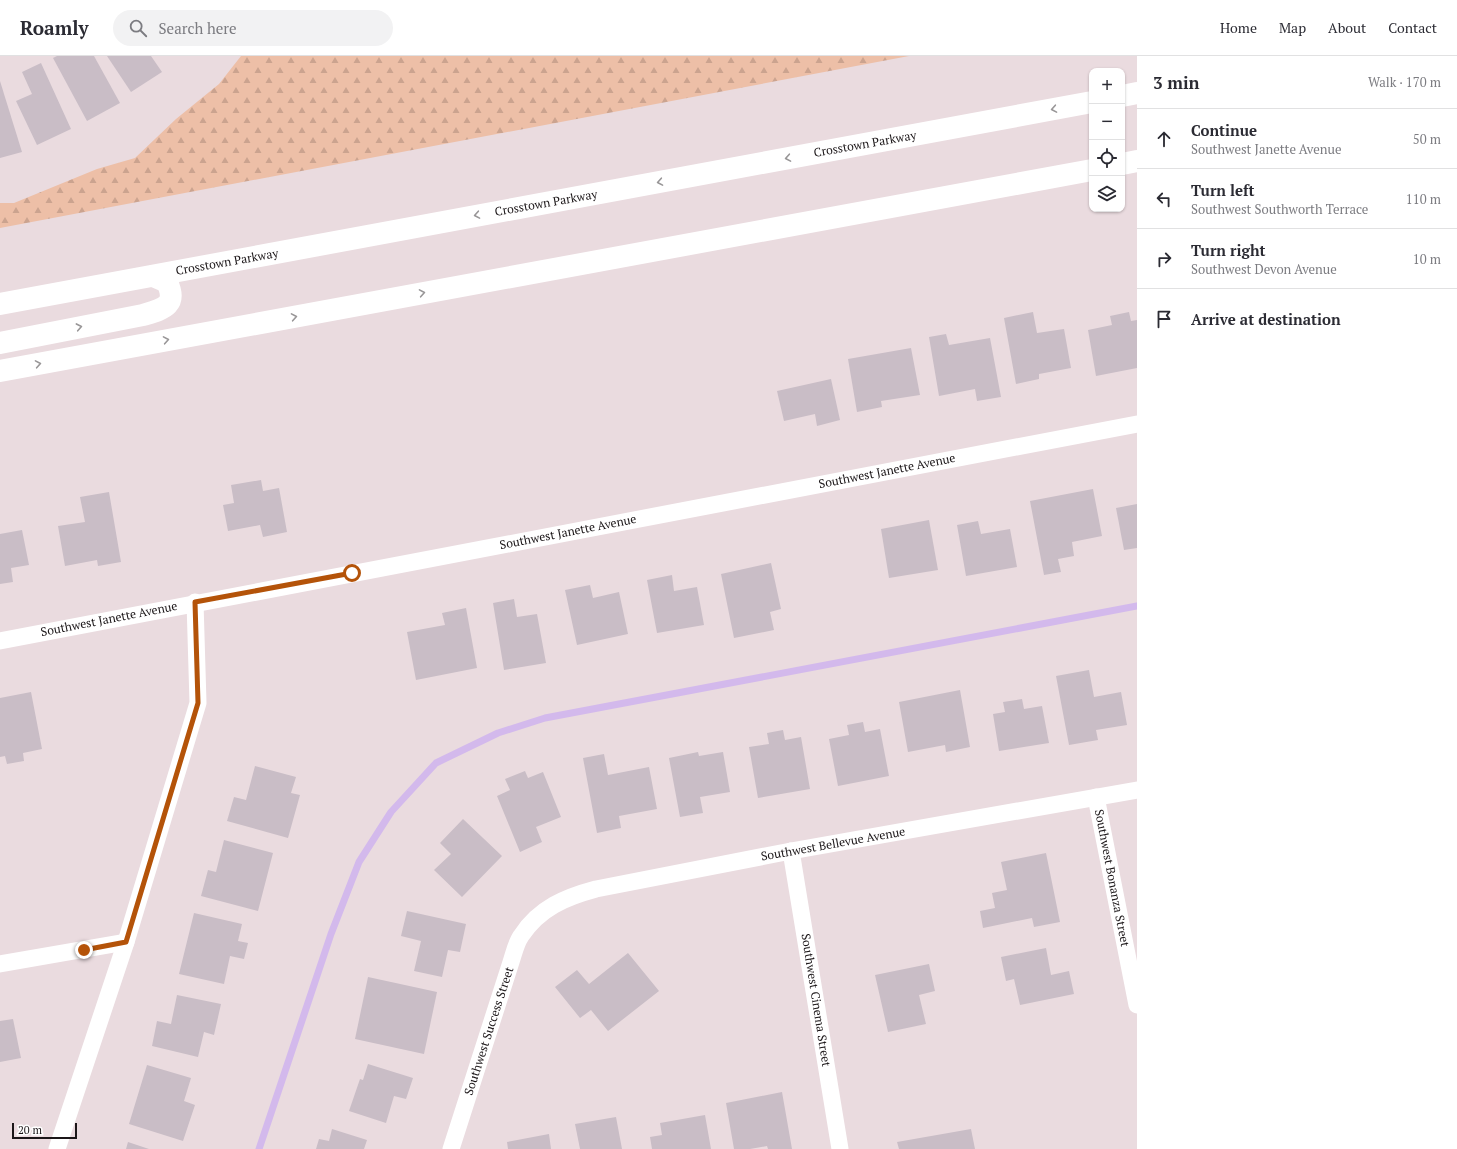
<!DOCTYPE html>
<meta charset="utf-8">
<style>
body{margin:0;font-family:"PT Serif",serif;background:#f2f2f3;color:#2b2b33}
.controls{position:absolute;right:12px;top:12px;display:grid;overflow:hidden;border-radius:8px;box-shadow:0 1px 3px #0004}
.controls button{width:36px;height:36px;display:grid;place-items:center;padding:0;border:0;border-bottom:1px solid #e1e1e2;background:#fff;color:#2b2b33;font:20px sans-serif}
.scale{position:absolute;left:12px;bottom:10px;width:65px;box-sizing:border-box;padding-left:4px;border:2px solid #1b1618;border-top:0;font-size:11px;line-height:14px;white-space:nowrap;color:#1b1618;-webkit-text-stroke:3px #fff;paint-order:stroke}
.stop{position:absolute;width:12px;height:12px;margin:-9px;border:3px solid #b45309;border-radius:50%;background:#fff}
.stop.end{background:#b45309;border-color:#fff;box-shadow:0 1px 4px #0008}
.list{margin:0;padding:0;list-style:none}
h2{display:flex;justify-content:space-between;align-items:center;height:52px;margin:0;padding:0 16px;font-size:17px}
h2 small{font-size:13px;font-weight:400;color:#7c7c81}
.list li{display:grid;grid-template-columns:26px 1fr auto;gap:12px;align-items:center;box-sizing:border-box;height:60px;padding:0 16px;border-top:1px solid #e1e1e2}
.list b{display:block;font-size:15px;white-space:nowrap}
.list p{margin:0;font-size:13px;white-space:nowrap;color:#7c7c81}
.list em{font-size:13px;font-style:normal;color:#7c7c81}
.icon{flex:none;width:22px;height:22px;fill:none;stroke:currentColor;stroke-width:2;stroke-linecap:round;stroke-linejoin:round}
.map{position:relative;flex:none;width:1137px;height:1093px;overflow:hidden}
header{display:flex;align-items:center;gap:24px;box-sizing:border-box;height:56px;padding:0 20px;background:#fff;border-bottom:1px solid #e1e1e2}
header strong{font-size:19px}
nav{display:flex;gap:22px;margin-inline-start:auto;font-size:14px}
.search{width:280px;height:36px;background:#f2f2f3;display:flex;align-items:center;gap:10px;box-sizing:border-box;padding:0 14px;border-radius:22px;color:#7c7c81;font-size:15px}
main{display:flex}
aside{flex:1;background:#fff}
.map>svg:first-child{display:block}
</style>
<header>
<strong>Roamly</strong>
<div class="search"><svg class="icon" aria-label="search" viewBox="0 0 24 24"><circle cx="10" cy="10" r="6"/><path d="M15 15l6 6"/></svg>Search here</div>
<nav><a>Home</a><a>Map</a><a>About</a><a>Contact</a></nav>
</header>
<main>
<div class="map">
<svg width="1137" height="1093" viewBox="0 0 1137 1093">
<defs>
<pattern id="forest-firs" width="22" height="20" patternUnits="userSpaceOnUse"><rect width="22" height="20" fill="#edbfa7"/><path d="M5 1l3.5 6h-7zM16 11l3.5 6h-7z" fill="#cba38f"/></pattern>
</defs>
<rect width="100%" height="100%" fill="#eadbdf"/>
<!-- forest -->
<path fill="url(#forest-firs)" d="M241,0H909L0,172V147H14L97,113L135,102L176,63L219,28Z"/>
<g fill="none" stroke-linecap="round" stroke-linejoin="round">
<!-- stream -->
<path stroke="#d3b9ec" stroke-width="7" d="M259,1093L331,878L359,806L391,756L436,707L498,677L545,662L1137,550"/>
</g>
<!-- building -->
<g fill="#c9bdc6">
<path d="M57,0H94L120,47L87,65L53,2Z"/>
<path d="M107,0H151L162,16L131,36Z"/>
<path d="M41,7L71,73L37,89L16,45L32,38L22,16Z"/>
<path d="M0,25L22,96L0,102Z"/>
<path d="M1033,256L1037,277L1064,273L1071,312L1039,318V323L1016,328L1004,262Z"/>
<path d="M1129,256L1131,265L1137,264V312L1096,320L1088,274L1112,269L1110,260Z"/>
<path d="M946,278L949,289L990,282L1001,341L977,345L975,333L939,340L929,281Z"/>
<path d="M911,292L920,339L881,345L882,351L857,356L848,303Z"/>
<path d="M831,323L840,364L817,370L815,358L784,365L777,335Z"/>
<path d="M261,424L263,435L279,432L287,476L263,481L260,469L228,475L223,449L234,447L231,429Z"/>
<path d="M1093,433L1102,480L1072,486L1074,500L1058,503L1061,516L1044,519L1030,445Z"/>
<path d="M109,436L121,506L98,510L97,504L65,510L58,470L85,466L80,441Z"/>
<path d="M1137,448V492L1124,494L1116,452Z"/>
<path d="M929,464L938,514L889,522L881,473Z"/>
<path d="M978,465L981,478L1010,473L1017,511L966,520L957,469Z"/>
<path d="M22,474L29,509L11,512L13,526L0,528V478Z"/>
<path d="M771,507L781,553L770,556L774,574L734,582L721,518Z"/>
<path d="M672,519L674,535L697,531L704,569L657,577L647,524Z"/>
<path d="M590,529L593,542L619,536L628,578L577,589L565,534Z"/>
<path d="M514,543L517,561L537,558L546,607L504,614L493,547Z"/>
<path d="M466,552L477,612L416,624L407,576L445,569L442,557Z"/>
<path d="M1089,614L1094,641L1121,636L1127,669L1096,674L1098,684L1069,689L1056,620Z"/>
<path d="M960,634L970,691L946,696L945,689L908,696L899,646Z"/>
<path d="M31,636L42,693L23,697L24,705L7,708L5,700L0,701V642Z"/>
<path d="M1022,643L1024,653L1042,650L1049,687L999,695L993,658L1005,656L1003,646Z"/>
<path d="M863,666L865,676L880,673L889,720L838,730L829,683L849,679L847,669Z"/>
<path d="M783,674L785,684L801,681L810,733L758,742L749,691L769,688L767,677Z"/>
<path d="M698,696L699,700L723,696L730,736L700,741L703,757L680,761L669,702Z"/>
<path d="M604,698L608,719L649,711L657,753L619,760L621,772L597,777L583,702Z"/>
<path d="M255,710L296,721L291,737L300,739L288,782L227,765L234,741L246,744Z"/>
<path d="M525,715L528,722L543,716L561,761L536,771L542,786L520,796L497,740L510,734L505,723Z"/>
<path d="M463,763L502,800L462,841L434,814L451,798L440,787Z"/>
<path d="M224,784L273,797L258,855L201,840L208,814L216,816Z"/>
<path d="M1046,797L1060,866L1034,871L1032,862L983,872L980,855L995,852L992,837L1007,834L1001,806Z"/>
<path d="M407,855L466,868L460,896L448,894L442,921L414,915L421,885L401,880Z"/>
<path d="M194,857L242,868L238,885L248,887L244,903L230,900L224,928L179,918Z"/>
<path d="M1046,892L1051,919L1069,915L1074,938L1020,949L1014,923L1006,925L1001,901Z"/>
<path d="M628,897L659,935L608,975L591,954L580,962L555,931L577,914L589,928Z"/>
<path d="M929,908L935,935L919,939L926,968L888,976L875,919Z"/>
<path d="M368,921L437,936L424,998L355,983Z"/>
<path d="M177,939L221,948L214,979L204,976L198,1001L152,990L157,965L171,968Z"/>
<path d="M13,963L21,1002L0,1006V965Z"/>
<path d="M368,1008L413,1022L406,1043L394,1040L386,1067L349,1055L360,1023L363,1024Z"/>
<path d="M147,1009L191,1022L184,1045L195,1049L183,1085L129,1068Z"/>
<path d="M782,1036L792,1093H768L767,1090L750,1093H734L726,1047Z"/>
<path d="M705,1059L711,1093H652L650,1081L662,1079L660,1067Z"/>
<path d="M616,1061L622,1093H580L575,1068Z"/>
<path d="M332,1073L367,1084L364,1093H316L319,1083L329,1085Z"/>
<path d="M971,1073L975,1093H899L897,1086Z"/>
<path d="M549,1078L551,1093H508L507,1086Z"/>
<path d="M128,1086L149,1093H126Z"/>
</g>
<g fill="none" stroke-linecap="round" stroke-linejoin="round">
<!-- minor -->
<g stroke="#fff" stroke-width="17">
<path d="M0,585L1137,368"/>
<path d="M1096,741L1137,949"/>
<path d="M791,795L840,1093"/>
<path d="M0,908L126,886"/>
<path d="M57,1093L126,886L198,647L195,546"/>
<path d="M451,1093L511,906C514,897 516,887 521,880C539,852 566,841 596,833L791,795L1137,734"/>
</g>
<!-- secondary -->
<g stroke="#fff" stroke-width="22">
<path d="M1122,40L1137,37"/>
<path d="M1122,108L1137,105"/>
<path d="M0,248L1092,46"/>
<path d="M0,287L143,259C163,253 178,250 167,226L153,220"/>
<path d="M0,315L1092,114"/>
</g>
</g>
<!-- one-way arrows -->
<defs><path id="oneway-chevron" d="M-2-3.5L2.5 0L-2 3.5" fill="none" stroke-width="1.6" stroke-linecap="round" stroke-linejoin="round"/></defs>
<g stroke="#989697">
<use href="#oneway-chevron" transform="translate(1054 53) rotate(170)"/>
<use href="#oneway-chevron" transform="translate(788 102) rotate(170)"/>
<use href="#oneway-chevron" transform="translate(660 126) rotate(170)"/>
<use href="#oneway-chevron" transform="translate(477 159) rotate(170)"/>
<use href="#oneway-chevron" transform="translate(422 237) rotate(-10)"/>
<use href="#oneway-chevron" transform="translate(294 261) rotate(-10)"/>
<use href="#oneway-chevron" transform="translate(79 271) rotate(-11)"/>
<use href="#oneway-chevron" transform="translate(166 284) rotate(-10)"/>
<use href="#oneway-chevron" transform="translate(38 308) rotate(-10)"/>
</g>
<g fill="none" stroke-linecap="round" stroke-linejoin="round">
<!-- route -->
<path stroke="#b45309" stroke-width="5" d="M84,894L126,886L198,647L195,546L352,517"/>
</g>
<g text-anchor="middle" stroke-width="3" stroke-linejoin="round" paint-order="stroke">
<!-- street labels -->
<g font-size="12" fill="#1b1618" stroke="#fff">
<text transform="translate(865 88) rotate(-10)" y="4">Crosstown Parkway</text>
<text transform="translate(546 147) rotate(-10)" y="4">Crosstown Parkway</text>
<text transform="translate(227 206) rotate(-10)" y="4">Crosstown Parkway</text>
<text transform="translate(887 415) rotate(-11)" y="4">Southwest Janette Avenue</text>
<text transform="translate(568 476) rotate(-11)" y="4">Southwest Janette Avenue</text>
<text transform="translate(109 563) rotate(-11)" y="4">Southwest Janette Avenue</text>
<text transform="translate(833 788) rotate(-10)" y="4">Southwest Bellevue Avenue</text>
<text transform="translate(1112 822) rotate(79)" y="4">Southwest Bonanza Street</text>
<text transform="translate(816 944) rotate(81)" y="4">Southwest Cinema Street</text>
<text transform="translate(489 975) rotate(-72)" y="4">Southwest Success Street</text>
</g>
</g>
</svg>
<div class="controls">
<button>+</button>
<button>−</button>
<button><svg class="icon" aria-label="locate" viewBox="0 0 24 24"><circle cx="12" cy="12" r="6"/><path d="M12 2v4M12 18v4M2 12h4M18 12h4"/></svg></button>
<button><svg class="icon" aria-label="layers" viewBox="0 0 24 24"><path d="M12 4l9 5-9 5-9-5zM3 14l9 5 9-5"/></svg></button>
</div>
<div class="scale">20 m</div>
<div class="stop" style="left:352px;top:517px"></div>
<div class="stop end" style="left:84px;top:894px"></div>
</div>
<aside>
<h2>3 min<small>Walk · 170 m</small></h2>
<ul class="list">
<li><svg class="icon" aria-label="ahead" viewBox="0 0 24 24"><path d="M12 20V5M6 11l6-6 6 6"/></svg><div><b>Continue</b><p>Southwest Janette Avenue</p></div><em>50 m</em></li>
<li><svg class="icon" aria-label="left" viewBox="0 0 24 24"><path d="M17 20v-9H6M10 6l-5 5 5 5"/></svg><div><b>Turn left</b><p>Southwest Southworth Terrace</p></div><em>110 m</em></li>
<li><svg class="icon" aria-label="right" viewBox="0 0 24 24"><path d="M7 20v-9h11M14 6l5 5-5 5"/></svg><div><b>Turn right</b><p>Southwest Devon Avenue</p></div><em>10 m</em></li>
<li><svg class="icon" aria-label="arrive" viewBox="0 0 24 24"><path d="M6 21V4h12l-3 4 3 4H6"/></svg><div><b>Arrive at destination</b></div></li>
</ul>
</aside>
</main>
